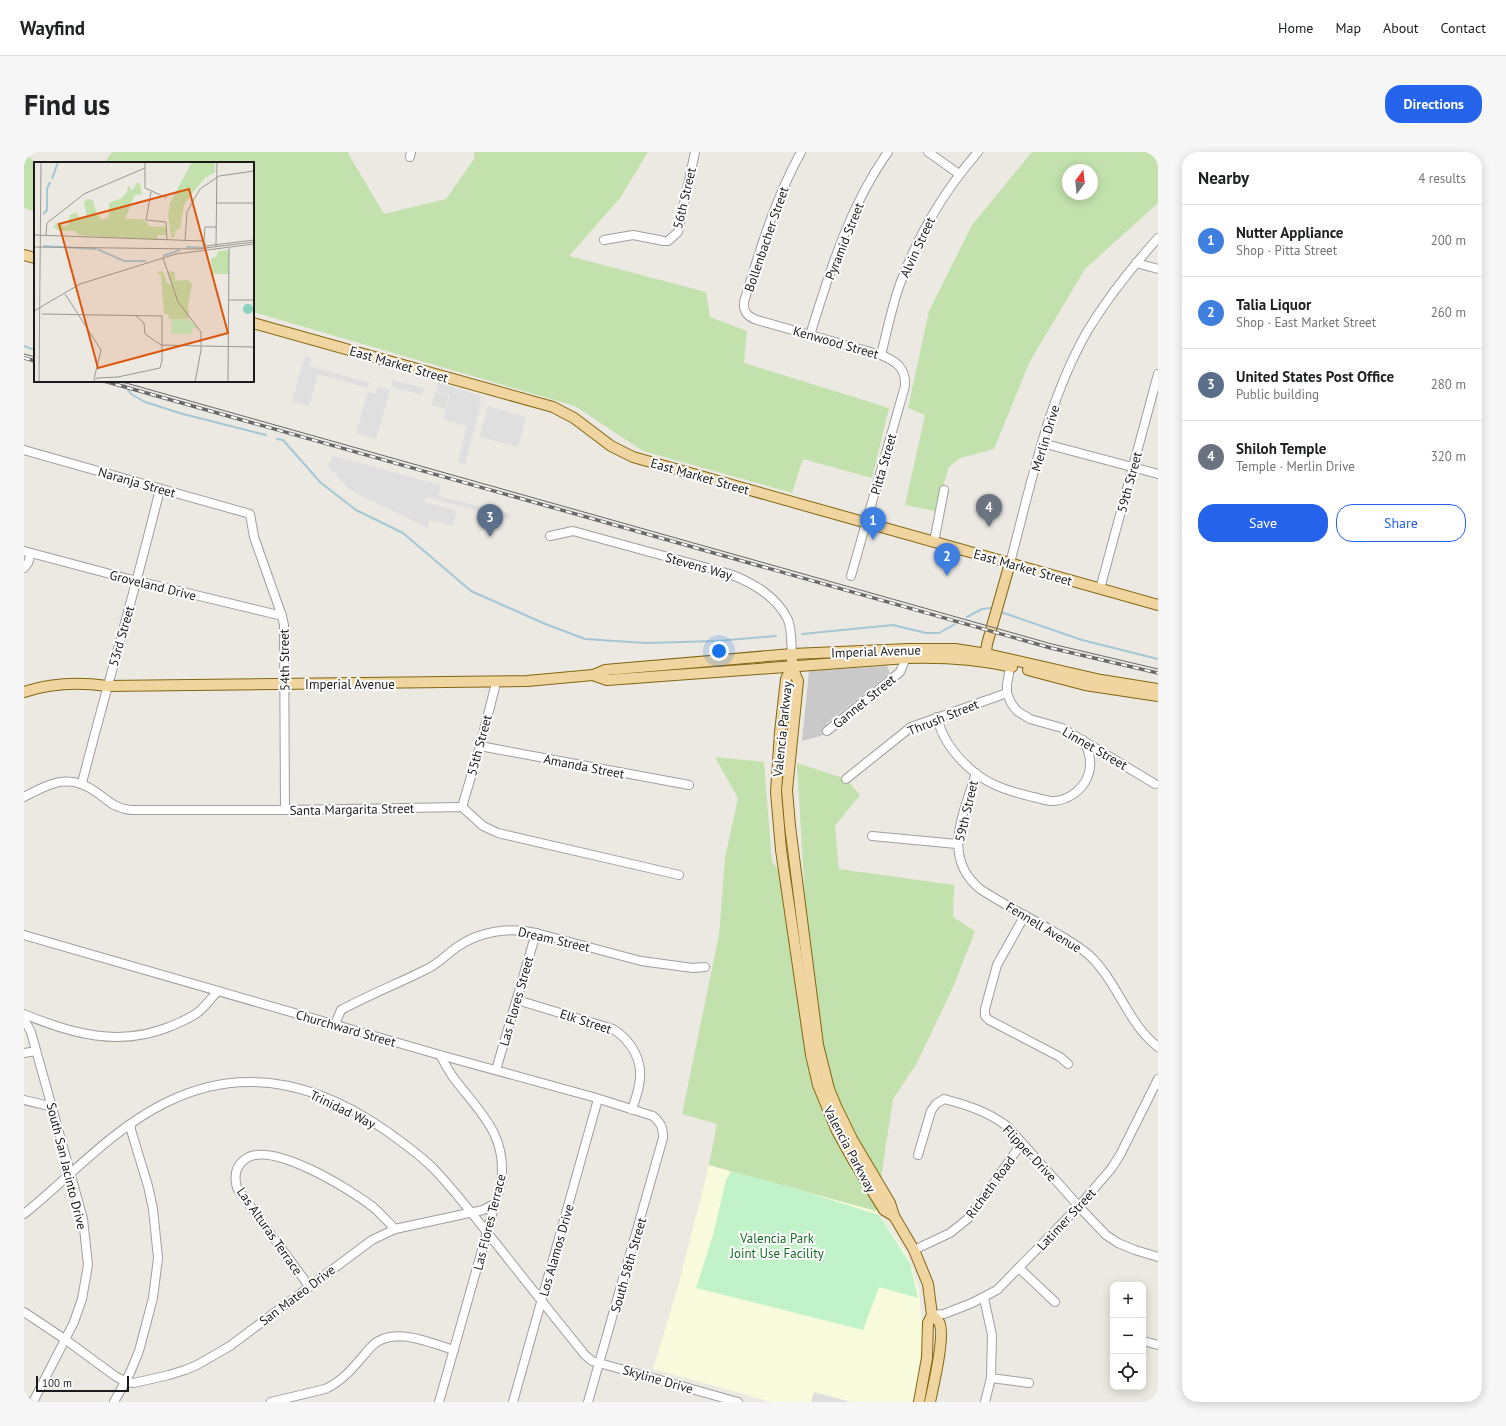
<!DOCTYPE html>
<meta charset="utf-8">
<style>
body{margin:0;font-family:"PT Sans",sans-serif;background:#f6f6f6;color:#202124}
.controls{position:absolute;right:12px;bottom:12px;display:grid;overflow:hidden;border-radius:8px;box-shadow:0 2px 10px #0003}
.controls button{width:36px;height:36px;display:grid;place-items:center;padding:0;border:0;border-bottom:1px solid #e0e0e0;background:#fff;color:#202124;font:20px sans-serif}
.compass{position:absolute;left:1038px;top:12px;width:36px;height:36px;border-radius:50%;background:#fff;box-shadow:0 2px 10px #0003;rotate:15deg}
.scale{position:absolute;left:12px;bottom:10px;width:93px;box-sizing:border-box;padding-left:4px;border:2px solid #1b1b1b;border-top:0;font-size:11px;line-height:14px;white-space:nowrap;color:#1b1b1b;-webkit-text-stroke:3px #fff;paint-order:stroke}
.you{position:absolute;left:695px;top:499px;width:14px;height:14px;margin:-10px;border:3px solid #fff;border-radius:50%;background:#1a73e8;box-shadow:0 0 0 6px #1a73e833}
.badge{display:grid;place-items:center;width:26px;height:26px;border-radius:50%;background:#2563eb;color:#fff;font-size:13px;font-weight:700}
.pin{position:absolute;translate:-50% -33px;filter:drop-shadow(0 1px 2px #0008)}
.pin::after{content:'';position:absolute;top:21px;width:14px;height:12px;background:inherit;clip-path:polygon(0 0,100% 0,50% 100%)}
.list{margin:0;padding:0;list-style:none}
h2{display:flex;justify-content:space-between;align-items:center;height:52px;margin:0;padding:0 16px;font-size:17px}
h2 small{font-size:13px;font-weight:400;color:#757577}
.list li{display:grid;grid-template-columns:26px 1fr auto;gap:12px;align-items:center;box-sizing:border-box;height:72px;padding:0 16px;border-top:1px solid #e0e0e0}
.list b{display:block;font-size:15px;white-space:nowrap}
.list p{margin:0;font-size:13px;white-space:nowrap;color:#757577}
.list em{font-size:13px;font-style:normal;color:#757577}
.actions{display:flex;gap:8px;padding:12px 16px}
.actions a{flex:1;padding:9px 0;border:1px solid #2563eb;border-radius:16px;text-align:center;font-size:14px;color:#2563eb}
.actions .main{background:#2563eb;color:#fff}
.icon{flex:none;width:22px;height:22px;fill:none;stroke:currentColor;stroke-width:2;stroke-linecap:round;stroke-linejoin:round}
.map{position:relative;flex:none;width:1134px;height:1250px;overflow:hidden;border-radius:16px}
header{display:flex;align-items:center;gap:24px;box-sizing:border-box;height:56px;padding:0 20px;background:#fff;border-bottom:1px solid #e0e0e0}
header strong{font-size:19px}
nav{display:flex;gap:22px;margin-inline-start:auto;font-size:14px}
.intro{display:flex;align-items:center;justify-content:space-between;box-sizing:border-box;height:96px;padding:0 24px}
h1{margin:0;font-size:28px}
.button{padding:10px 18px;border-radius:16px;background:#2563eb;color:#fff;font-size:14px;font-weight:700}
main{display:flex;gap:24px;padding:0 24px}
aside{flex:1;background:#fff;border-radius:16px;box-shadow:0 2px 10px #0003}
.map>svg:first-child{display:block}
</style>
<header>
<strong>Wayfind</strong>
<nav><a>Home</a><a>Map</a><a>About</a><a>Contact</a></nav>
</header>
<div class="intro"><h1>Find us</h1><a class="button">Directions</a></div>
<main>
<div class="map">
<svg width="1134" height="1250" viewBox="0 0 1134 1250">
<rect width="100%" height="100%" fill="#ebe9e2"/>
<!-- education -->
<path fill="#f8fbdb" d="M685,1013L852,1059L883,1102L895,1138L899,1186L891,1240L888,1250H748L629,1217L655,1131Z"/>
<!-- religious -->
<path fill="#c9c9c9" d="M863,514L866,521L802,572L804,582L778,589L785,519Z"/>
<!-- grass -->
<g fill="#c2e1ac" fill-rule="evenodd">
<path d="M88,0H325V3L360,62L422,47L450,7V0H624L596,46L545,104L682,140L686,165L723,179L720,211L865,256L848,326L779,307L768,341L619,299L551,254L229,160V11H80Z"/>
<path d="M1008,0H1134V51L1061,117L1006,209L970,297L936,306L925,315L911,359L881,353L901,263L884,256L905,159L948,73ZM1044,18H1068V42H1044Z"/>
<path d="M0,1L12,11L11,60L0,56Z"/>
<path d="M691,605L740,610L748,710L781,747L773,611L822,627L836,643L811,674L815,717L930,733L929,765L951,779L930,833L893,911L869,947L852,1059L685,1013L693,972L658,962L695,783L701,706L714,646Z"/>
</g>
<!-- park -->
<path fill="#c2f2c9" d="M707,1019L773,1037L855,1063L886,1111L894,1146L855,1135L839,1178L672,1136L689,1083L702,1028Z"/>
<!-- parking -->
<g fill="#dfdfdf">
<path d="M281,204L287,206L285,214L346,231L344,236L294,222L285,254L268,249Z"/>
<path d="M369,228L400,236L398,243L367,235Z"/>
<path d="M414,231L455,243L457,245L455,251L457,252L441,312L434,310L443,274L419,267L426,243L439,247L412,239Z"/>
<path d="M354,234L366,238L352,287L332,281L344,240L351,242Z"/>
<path d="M411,240L425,244L421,257L408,253Z"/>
<path d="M464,254L502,265L494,295L456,285Z"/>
<path d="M309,304L417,333L414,344L487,362L485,367L402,345L400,350L432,358L429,374L405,368L404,376L335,343L324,336L304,314Z"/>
<path d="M790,1240L827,1250H787Z"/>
</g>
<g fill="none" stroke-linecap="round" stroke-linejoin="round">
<!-- stream -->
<g stroke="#a6c7d5" stroke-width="2">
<path d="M0,194L11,198"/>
<path d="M98,229L107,242L121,250L159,262L242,283"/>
<path d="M253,287L259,288L297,331L332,358L379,381L447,439L519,471L561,487L622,491L692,489L752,484"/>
<path d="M977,460L1058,488L1134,507"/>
<path d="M943,465L958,457L967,456"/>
<path d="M778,482L869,473L902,481H915L931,472"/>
</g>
<defs>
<g id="minor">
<path d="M777,0C751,47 736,98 720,150C719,160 724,165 733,168L857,203C872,209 882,216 881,234L827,424"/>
<path d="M904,0L935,22"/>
<path d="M386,5L387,0"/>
<path d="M580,88L609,83L640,89H644L654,80L671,0"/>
<path d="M1112,111L1134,117"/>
<path d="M786,183C806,119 825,55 864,0"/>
<path d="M857,203C863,179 868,154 876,132C894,83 920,39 954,0"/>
<path d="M1018,291L1134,322"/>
<path d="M0,298L226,362L230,385L258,464L260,473L261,658"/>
<path d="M526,384L549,379L706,422C729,431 753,444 764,468C768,478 767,491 768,502"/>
<path d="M910,390L920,338"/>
<path d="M0,399L105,427L258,464"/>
<path d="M986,411C1007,333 1023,249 1064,178C1084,145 1108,115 1134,86"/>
<path d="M0,416L4,411L7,401"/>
<path d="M1076,437L1134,222"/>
<path d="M987,509L983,533V541L987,551L993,559L1006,567L1038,576L1131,632"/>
<path d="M913,565C918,587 933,606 950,620C967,634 988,640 1009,645C1015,646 1022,649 1030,649C1044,648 1057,639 1063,626C1069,613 1066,600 1059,588"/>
<path d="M803,579L876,520L884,501"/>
<path d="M456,594L665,633"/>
<path d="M952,621C940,661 917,705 956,737C979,752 1004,765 1027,778C1040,786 1054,793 1065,803C1094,830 1103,871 1134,895"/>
<path d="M822,627L887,575L983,541"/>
<path d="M58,631C83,533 112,436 136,337"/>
<path d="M0,645C25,632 45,620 72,640C85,649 90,656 107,658H261L438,655L459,674L474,681L655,723"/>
<path d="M438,655L456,594L472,531"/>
<path d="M848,684L933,692"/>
<path d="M1001,763L973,813L961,857V864L965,868L1036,905L1044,912"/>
<path d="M0,783L416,903L569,945L629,964C637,971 639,975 639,986L564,1250"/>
<path d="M493,848L589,877C608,889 620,910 615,933C614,941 610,950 608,958"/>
<path d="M0,862C48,882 95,895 145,875C154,871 165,867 173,861C181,855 187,846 194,839"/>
<path d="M0,867L7,880L59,1067L64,1113L58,1147L50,1170L9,1250"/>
<path d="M311,872L317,858C345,843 375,831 403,817C414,812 423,802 433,795C456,779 485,775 512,781L617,809L669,816L681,815"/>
<path d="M0,901L12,899"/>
<path d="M472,918L512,781"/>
<path d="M0,948L29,955"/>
<path d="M894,1003L907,959L912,952L920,947C943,953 965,960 984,975L1060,1060L1082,1083L1094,1091L1111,1098L1134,1105"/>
<path d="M0,1062C47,1024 87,978 141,951C218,912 293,931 361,978C378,990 395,1002 409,1016C432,1040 453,1068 474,1094C503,1131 532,1167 561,1203L568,1209L714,1250"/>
<path d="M890,1098L926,1081L946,1065L997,992"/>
<path d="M995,1116L1031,1150"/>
<path d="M285,1134L213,1036C210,1025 211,1015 220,1008C245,986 327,1038 349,1055C357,1062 364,1070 371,1077"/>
<path d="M960,1146L968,1183L967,1226L961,1250"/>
<path d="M0,1160L42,1188L91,1224L102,1230L110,1231L145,1223L161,1218L173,1213L206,1194L348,1088L371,1077L459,1058L470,1052"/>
<path d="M908,1163L920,1162L948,1151L973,1138L1055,1054L1087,1017L1096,1003L1134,927"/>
<path d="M1119,1189L1134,1193"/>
<path d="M967,1226L1005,1231"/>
<path d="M0,1248L4,1250"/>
<path d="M90,1250L106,1221L115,1199L129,1146L134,1106L129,1057L124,1034L107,978V972"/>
<path d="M247,1250L301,1237C321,1228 332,1212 346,1196C367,1172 406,1191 430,1198"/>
<path d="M415,1250L477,1031C484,982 455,960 429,925C424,918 420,910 416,903"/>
<path d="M489,1250L574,947"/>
</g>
<g id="major">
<path d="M0,103L11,106"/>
<path d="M229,171L529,255L550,266L587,294L609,305L1134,453"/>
<path d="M768,502V515L774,529L763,638L766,674L794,893L805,937L812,954L828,987L866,1051L870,1064L890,1098L904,1132L908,1163L904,1171L903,1206L895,1250"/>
<path d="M961,508L963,492L986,411"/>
<path d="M768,515L762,527L756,580L752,640L757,698L787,903L794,933L813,979L828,1006L860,1058L870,1064"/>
<path d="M1004,518L1061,533L1134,544"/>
<path d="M569,523L583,528L883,506C918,505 954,507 988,515"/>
<path d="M0,540C27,531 55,530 83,534L503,529L569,523L581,518L768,502L885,497H931L963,502L1077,528L1134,537"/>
<path d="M906,1250C909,1235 922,1182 915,1170C913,1167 910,1165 908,1163"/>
</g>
</defs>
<!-- minor casing -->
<use href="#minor" stroke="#9f9f9f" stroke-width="10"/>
<!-- major casing -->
<use href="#major" stroke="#826610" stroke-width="12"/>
<!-- minor -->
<use href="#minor" stroke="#fff" stroke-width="8"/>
<!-- major -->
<use href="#major" stroke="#f1d5a1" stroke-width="10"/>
<!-- tram -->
<g stroke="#696969" stroke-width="1">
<path d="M0,202L11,205"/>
<path d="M95,229L1028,492L1134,517"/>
</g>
<defs>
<g id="rail">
<path d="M0,206L11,209"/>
<path d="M80,229L1027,496L1134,521"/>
</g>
</defs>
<!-- rail casing -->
<use href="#rail" stroke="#696969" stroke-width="3.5"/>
<!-- rail -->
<use href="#rail" stroke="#fff" stroke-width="2" stroke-dasharray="6" stroke-linecap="butt"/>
</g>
<g text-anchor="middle" stroke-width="4" stroke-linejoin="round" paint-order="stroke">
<!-- street labels -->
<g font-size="13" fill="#1b1b1b" stroke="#fff">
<text transform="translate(660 46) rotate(-77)" y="5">56th Street</text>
<text transform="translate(742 87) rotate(-71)" y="5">Bollenbacher Street</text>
<text transform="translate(820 89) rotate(-68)" y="5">Pyramid Street</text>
<text transform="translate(893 95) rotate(-65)" y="5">Alvin Street</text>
<text transform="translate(812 190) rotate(16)" y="5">Kenwood Street</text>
<text transform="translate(375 212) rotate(16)" y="5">East Market Street</text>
<text transform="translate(1021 286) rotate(-73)" y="5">Merlin Drive</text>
<text transform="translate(859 312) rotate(-74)" y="5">Pitta Street</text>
<text transform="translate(676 324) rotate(16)" y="5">East Market Street</text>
<text transform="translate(113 330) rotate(16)" y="5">Naranja Street</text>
<text transform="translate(1105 330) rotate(-75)" y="5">59th Street</text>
<text transform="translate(675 414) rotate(16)" y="5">Stevens Way</text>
<text transform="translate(999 415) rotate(16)" y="5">East Market Street</text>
<text transform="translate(129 433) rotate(14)" y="5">Groveland Drive</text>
<text transform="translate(97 484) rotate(-74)" y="5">53rd Street</text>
<text transform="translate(852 499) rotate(-2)" y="5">Imperial Avenue</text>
<text transform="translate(260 508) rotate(-91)" y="5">54th Street</text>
<text x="326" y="537">Imperial Avenue</text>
<text transform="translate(840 549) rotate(-39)" y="5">Gannet Street</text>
<text transform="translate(919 565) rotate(-22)" y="5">Thrush Street</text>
<text transform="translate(758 577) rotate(-84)" y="5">Valencia Parkway</text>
<text transform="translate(455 593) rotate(-75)" y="5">55th Street</text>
<text transform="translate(1071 596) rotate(30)" y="5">Linnet Street</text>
<text transform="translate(560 614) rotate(11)" y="5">Amanda Street</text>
<text transform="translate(328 657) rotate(-1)" y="5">Santa Margarita Street</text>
<text transform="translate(942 659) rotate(-77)" y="5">59th Street</text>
<text transform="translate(1020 775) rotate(31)" y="5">Fennell Avenue</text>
<text transform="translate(530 787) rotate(13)" y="5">Dream Street</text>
<text transform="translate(492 849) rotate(-74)" y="5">Las Flores Street</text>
<text transform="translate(562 869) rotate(18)" y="5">Elk Street</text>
<text transform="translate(322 876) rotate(16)" y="5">Churchward Street</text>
<text transform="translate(319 957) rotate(26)" y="5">Trinidad Way</text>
<text transform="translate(826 997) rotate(62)" y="5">Valencia Parkway</text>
<text transform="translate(1006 1001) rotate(47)" y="5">Flipper Drive</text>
<text transform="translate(43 1014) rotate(76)" y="5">South San Jacinto Drive</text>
<text transform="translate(966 1035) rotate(-54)" y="5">Richeth Road</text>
<text transform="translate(1042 1067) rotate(-47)" y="5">Latimer Street</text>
<text transform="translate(465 1070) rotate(-76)" y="5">Las Flores Terrace</text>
<text transform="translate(246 1079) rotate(55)" y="5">Las Alturas Terrace</text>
<text transform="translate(532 1098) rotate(-74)" y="5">Los Alamos Drive</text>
<text transform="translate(604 1113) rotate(-74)" y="5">South 58th Street</text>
<text transform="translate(273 1143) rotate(-37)" y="5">San Mateo Drive</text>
<text transform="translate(634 1227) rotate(16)" y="5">Skyline Drive</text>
</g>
<!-- park labels -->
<g font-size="13" fill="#166c24" stroke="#fff">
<text x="753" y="1091">Valencia Park<tspan x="753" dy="15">Joint Use Facility</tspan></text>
</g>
</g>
<!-- overview -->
<g transform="translate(10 10)">
<rect width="220" height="220" fill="#ebe9e2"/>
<path d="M158,0H181V10L171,16L160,29L150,43L146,66L141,70V75L137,76L134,53L136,41ZM102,21H106L108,32L101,33L99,37L91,57H108L114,61V64L132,65V73H124V78L43,73L42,69H25L19,65L23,61L29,64L34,63L36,53L42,50L46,56L53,54L50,40L53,37L59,38L63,53L68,58L75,55V41L88,36L93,30L94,23L97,28L100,27ZM195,88V112H178L177,96L182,95L184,89ZM129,109L133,121L137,123L133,109L141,110V119L154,118L158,122L154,144L155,157H135L134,152H130L127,114L123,110Z" fill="#c2e1ac"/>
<path d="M138,157L156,158L163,166H158V172H137Z" fill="#c2f2c9"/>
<path d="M209 147a5 5 0 1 1 10 0a5 5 0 1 1-10 0Z" fill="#87d3bc"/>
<path fill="none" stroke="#a6c7d5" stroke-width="2" d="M18,17L24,0M9,52L13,48V27L16,20M9,84L62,87M152,85L171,86M63,87L90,99H112M129,94L146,88"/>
<path fill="none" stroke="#989792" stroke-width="1" d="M111,0V26L133,36M117,30L112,58L132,60L133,78M183,41H220M0,73L170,79L172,84L220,78M12,73L13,61L50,32L111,6M151,79L153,50L166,27L185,14L220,9M170,79L171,65H183M182,84L183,0M0,85L163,87L220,80M129,96L144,140L167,170V188L161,220M31,132L67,188L60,217M195,138H220M0,149L46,122L142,92L220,82M8,152L128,154V199L126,206L84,215L63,216L58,220M101,153L110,161L111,172L127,183L166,184M167,184L220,185M5,220L7,0M194,220L195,86"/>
<path fill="#de560d" fill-opacity="0.15" stroke="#de560d" stroke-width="2" d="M155,27L194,171L64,206L25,62Z"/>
<rect width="220" height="220" fill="none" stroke="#1b1b1b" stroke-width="2"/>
</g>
</svg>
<div class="controls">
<button>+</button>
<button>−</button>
<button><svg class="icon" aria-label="locate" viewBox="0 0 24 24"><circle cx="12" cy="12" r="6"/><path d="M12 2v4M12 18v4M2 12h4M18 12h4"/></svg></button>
</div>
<svg class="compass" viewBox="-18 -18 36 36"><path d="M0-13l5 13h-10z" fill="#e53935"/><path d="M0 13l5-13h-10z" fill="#757577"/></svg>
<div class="scale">100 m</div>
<div class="you"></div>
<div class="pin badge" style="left:849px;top:388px;background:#3f7fe0">1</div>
<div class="pin badge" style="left:923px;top:424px;background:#3f7fe0">2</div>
<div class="pin badge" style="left:466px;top:385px;background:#5c6f8a">3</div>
<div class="pin badge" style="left:965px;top:375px;background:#6b7280">4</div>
</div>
<aside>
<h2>Nearby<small>4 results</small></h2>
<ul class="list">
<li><span class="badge" style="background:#3f7fe0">1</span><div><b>Nutter Appliance</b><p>Shop · Pitta Street</p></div><em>200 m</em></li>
<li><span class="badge" style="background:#3f7fe0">2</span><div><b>Talia Liquor</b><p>Shop · East Market Street</p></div><em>260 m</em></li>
<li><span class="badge" style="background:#5c6f8a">3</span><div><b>United States Post Office</b><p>Public building</p></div><em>280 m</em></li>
<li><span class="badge" style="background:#6b7280">4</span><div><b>Shiloh Temple</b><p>Temple · Merlin Drive</p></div><em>320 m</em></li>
</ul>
<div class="actions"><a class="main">Save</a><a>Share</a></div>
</aside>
</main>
